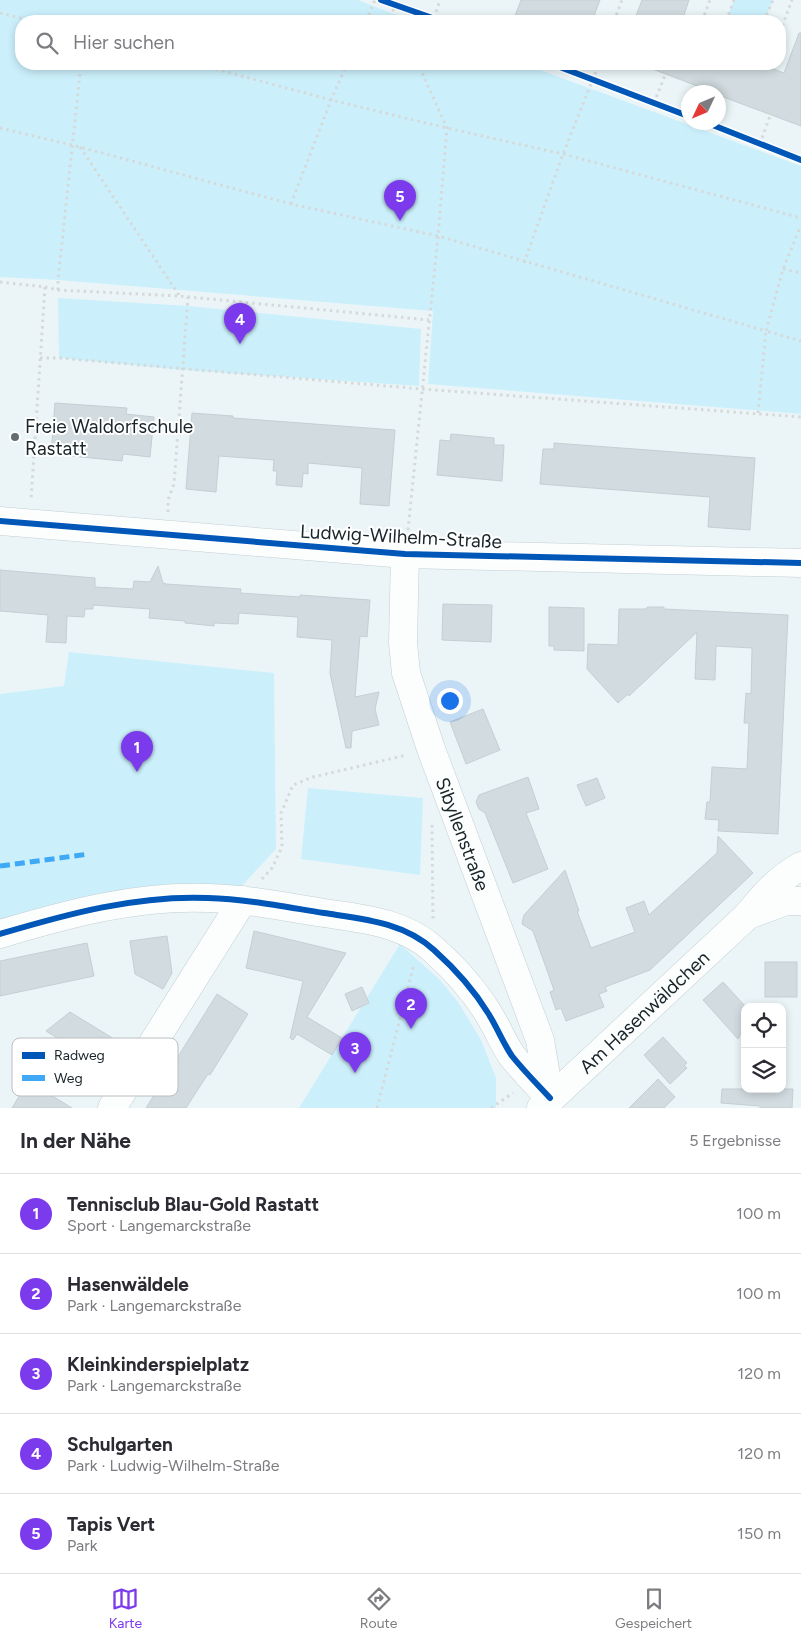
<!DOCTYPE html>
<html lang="de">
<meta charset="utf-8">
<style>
body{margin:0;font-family:Figtree,sans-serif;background:#f7f7f7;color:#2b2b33}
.controls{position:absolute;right:15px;bottom:15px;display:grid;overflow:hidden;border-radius:10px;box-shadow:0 2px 8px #0003}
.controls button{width:45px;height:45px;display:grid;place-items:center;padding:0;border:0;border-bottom:1px solid #e1e1e2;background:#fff;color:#2b2b33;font:25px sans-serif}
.compass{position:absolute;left:681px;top:85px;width:45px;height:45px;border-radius:50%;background:#fff;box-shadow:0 2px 8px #0003;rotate:226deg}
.you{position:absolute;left:449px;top:700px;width:18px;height:18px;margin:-12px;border:4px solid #fff;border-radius:50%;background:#1a73e8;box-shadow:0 0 0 8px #1a73e833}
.badge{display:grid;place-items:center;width:32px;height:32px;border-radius:50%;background:#7c3aed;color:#fff;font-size:16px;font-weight:700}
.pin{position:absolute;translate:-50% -41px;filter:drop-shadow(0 1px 2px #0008)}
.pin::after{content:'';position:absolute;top:26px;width:18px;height:15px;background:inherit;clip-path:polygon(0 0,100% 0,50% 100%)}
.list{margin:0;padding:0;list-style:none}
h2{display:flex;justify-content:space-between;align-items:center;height:65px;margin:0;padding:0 20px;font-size:21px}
h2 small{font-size:16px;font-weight:400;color:#7c7c81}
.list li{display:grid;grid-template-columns:32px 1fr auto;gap:15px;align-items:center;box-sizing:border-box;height:80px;padding:0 20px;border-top:1px solid #e1e1e2}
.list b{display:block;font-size:19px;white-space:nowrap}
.list p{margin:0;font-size:16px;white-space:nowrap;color:#7c7c81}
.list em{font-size:16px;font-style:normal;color:#7c7c81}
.icon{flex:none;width:28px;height:28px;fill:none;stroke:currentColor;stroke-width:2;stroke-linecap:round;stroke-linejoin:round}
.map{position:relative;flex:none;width:801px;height:1108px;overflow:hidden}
.search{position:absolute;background:#fff;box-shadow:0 2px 8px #0003;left:15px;right:15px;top:15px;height:55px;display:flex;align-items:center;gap:12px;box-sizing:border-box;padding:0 18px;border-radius:20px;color:#7c7c81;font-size:19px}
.sheet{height:465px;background:#fff}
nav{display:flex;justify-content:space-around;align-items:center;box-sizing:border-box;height:70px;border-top:1px solid #e1e1e2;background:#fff;font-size:14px;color:#7c7c81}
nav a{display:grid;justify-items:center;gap:2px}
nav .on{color:#7c3aed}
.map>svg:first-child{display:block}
</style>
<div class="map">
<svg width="801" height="1108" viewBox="0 0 801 1108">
<rect width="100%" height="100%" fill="#ebf5f8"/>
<!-- green -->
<g fill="#cbf0fc">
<path d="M0,0H358L412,21H21V64H524L801,166V414L428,384L433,311L58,280L0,277Z"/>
<path d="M734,0H773L764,21H744L728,16Z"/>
<path d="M58,298L188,306L421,329L419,386L183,370L59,358Z"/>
<path d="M69,652L274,673L276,849L239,889L0,923V694L64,686Z"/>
<path d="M308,788L423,798L420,875L301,859Z"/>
<path d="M400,944L440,980L458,1002L481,1040L496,1078V1108H299Z"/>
</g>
<!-- building -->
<g fill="#d2dce0" stroke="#c5cfd3">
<path d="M521,0H600L592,21H528L515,16Z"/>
<path d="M642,0H689L682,21H634Z"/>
<path d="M799,33H801V126L718,95V92H713L642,65V64H760L784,73Z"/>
<path d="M55,403L127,408L126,414L154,417L150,457L123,454L122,461L51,454Z"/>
<path d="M192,413L233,416V418L395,430L389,506L360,504L362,468L308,463V474L303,473L302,487L276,485L277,471H273L274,460L219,456L216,492L186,489Z"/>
<path d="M451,434L494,438V445H504L502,481L437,475L440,440L450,441Z"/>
<path d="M554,443L755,458L750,530L708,527L710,497L540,484L543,449H554Z"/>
<path d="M158,566L163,583L166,584L241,589L240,593L300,597V595L370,600L367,637L360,636L355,697L379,692L375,709L379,725L352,731L351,748H346L330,673L332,640L297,637L298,617L239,613L238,624L214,623V626L185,623V621L149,618L150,609L93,605V609H85L84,617L67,616L66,643L46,642L48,615L0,611V570L95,578V587L133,589L134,581L150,582Z"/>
<path d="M443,604L492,605L491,642L442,640Z"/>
<path d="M549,607L584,608V651L554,650V646H549Z"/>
<path d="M647,607H664V609L788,615L778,834L718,831L719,820L705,819L707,802H710L712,767L747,769L749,723H744L746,693L751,694L752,648L716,646L715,680L695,679L697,632L629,696L628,694L618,703L587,669L588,644L618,645L619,609H647Z"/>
<path d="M483,709L500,750L466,764L450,722Z"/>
<path d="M528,777L539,809L526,813L548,869L513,883L485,813L479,809L476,802L479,795Z"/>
<path d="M597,778L605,798L586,806L577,785Z"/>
<path d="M718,836L753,873L650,970L605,987L607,991L599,994L604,1007L566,1021L561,1008L556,1010L550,992L554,990L533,931L522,924L524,915L565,870L579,911H577L591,948L635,932L626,908L644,901L649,915L717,853Z"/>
<path d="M254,931L346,953L307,1017L342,1038L332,1055L297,1034L293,1040L290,1038L303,981L246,968Z"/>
<path d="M167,936L172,973L163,989L135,974L130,941Z"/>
<path d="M87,943L94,976L0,996V961Z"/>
<rect x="765" y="962" width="32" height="35"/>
<path d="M723,982L745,1006V1026L738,1039L703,1000Z"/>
<path d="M362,987L369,1003L352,1011L345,994Z"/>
<path d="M217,994L248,1014L210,1075L208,1074L186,1108H146Z"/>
<path d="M70,1012L119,1042L104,1067L46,1031Z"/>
<path d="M663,1037L687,1063L684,1065L687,1068L670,1084L644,1055Z"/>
<path d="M658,1079L675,1097L664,1108H629Z"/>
<path d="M28,1081L72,1108H12Z"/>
<path d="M722,1089H793L792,1108H760V1106L721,1103Z"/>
</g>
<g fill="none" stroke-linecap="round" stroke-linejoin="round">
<defs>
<g id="minor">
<path d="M0,521L405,554L801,563"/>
<path id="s1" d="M405,554L403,643L406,673L431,749L540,1040L550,1100"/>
<path d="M748,915L786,901H801"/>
<path d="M0,934C67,914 137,895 208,898C247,899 286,907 324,913C363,919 404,922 434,950C454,968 474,990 488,1013C497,1027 503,1043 512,1056C524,1071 537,1084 550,1098"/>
<path d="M112,1108L243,900"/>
<path id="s2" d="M541,1108L748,915C764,895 778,879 801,866"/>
</g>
</defs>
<!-- minor casing -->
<use href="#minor" stroke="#c3ced1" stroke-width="29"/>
<!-- path -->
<g stroke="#d6d9d9" stroke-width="3" stroke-dasharray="2.5 4" stroke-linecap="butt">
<path d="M734,0L728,16L744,21"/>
<path d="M390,3L398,21"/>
<path d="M0,13L33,21"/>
<path d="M434,18L440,0"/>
<path d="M366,21L375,0"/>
<path d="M614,21L622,0"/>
<path d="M702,21L710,0"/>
<path d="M764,21L773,0"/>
<path d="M780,32L792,0"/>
<path d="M197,64L331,100L447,128L563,154L801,218"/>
<path d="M654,103L667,70"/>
<path d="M718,109L725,91"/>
<path d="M713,125L714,122"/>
<path d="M0,128L80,147L291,204L438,236L766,331L783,269L801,225"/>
<path d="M760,144L772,110"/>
<path d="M80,147L179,295"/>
<path d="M291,204L331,100L347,64"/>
<path d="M524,263L563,154L599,64"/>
<path d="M783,269L801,273"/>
<path d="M0,282L45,287L31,500"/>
<path d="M45,287L58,290L179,296L429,320"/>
<path d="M58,290V280L81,64"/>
<path d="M40,358H59L422,389L801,417"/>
<path d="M758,413L766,331L801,341"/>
<path d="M168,512V500L174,484L188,297"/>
<path d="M408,530L438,236L447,128L418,64"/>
<path d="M432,825L433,919"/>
<path d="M262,879L272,868L282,847L281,813L293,785L313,777L407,755"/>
<path d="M377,1108L414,964"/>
<path d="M491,1108L513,1093"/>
</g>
<!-- minor -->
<use href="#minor" stroke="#fcfefe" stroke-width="28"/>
<!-- quiet -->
<path stroke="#3fa9f5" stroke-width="5" stroke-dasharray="10 5" stroke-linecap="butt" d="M0,866L89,854"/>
<defs>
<g id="cycleway">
<path d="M381,0L441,21"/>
<path d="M552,64L688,116"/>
<path d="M705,122L801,160"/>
<path d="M0,521L405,554L801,563"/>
<path d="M0,934C67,914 137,895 208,898C247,899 286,907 324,913C363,919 404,922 434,950C454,968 474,990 488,1013C497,1027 503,1043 512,1056C524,1071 537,1084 550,1098"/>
</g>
</defs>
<!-- cycleway casing -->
<use href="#cycleway" stroke="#fff" stroke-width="9"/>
<!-- cycleway -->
<use href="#cycleway" stroke="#0057b8" stroke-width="6"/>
</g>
<!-- markers -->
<circle fill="#626e71" stroke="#fff" stroke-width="2" cx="15" cy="437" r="5"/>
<g text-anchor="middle" stroke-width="4" stroke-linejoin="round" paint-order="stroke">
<!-- poi labels -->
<g font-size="19" fill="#192529" stroke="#fff" text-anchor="start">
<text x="25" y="433">Freie Waldorfschule<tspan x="25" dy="22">Rastatt</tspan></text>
</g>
<!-- street labels -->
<g font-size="19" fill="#192529" stroke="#fff">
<text transform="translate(401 536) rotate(3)" y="7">Ludwig-Wilhelm-Straße</text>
<text dy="7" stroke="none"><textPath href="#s1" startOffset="290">Sibyllenstraße</textPath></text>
<text dy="7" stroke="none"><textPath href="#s2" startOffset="141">Am Hasenwäldchen</textPath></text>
</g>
</g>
<!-- legend -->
<rect x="12" y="1038" width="166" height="58" rx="8" fill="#fff" stroke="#babebf" stroke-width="1"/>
<rect x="22" y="1052" width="23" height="7" fill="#0057b8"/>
<rect x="22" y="1075" width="23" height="6" fill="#3fa9f5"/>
<g font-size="14" fill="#192529">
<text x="54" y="1060">Radweg</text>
<text x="54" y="1083">Weg</text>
</g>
</svg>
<div class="controls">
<button><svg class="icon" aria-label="locate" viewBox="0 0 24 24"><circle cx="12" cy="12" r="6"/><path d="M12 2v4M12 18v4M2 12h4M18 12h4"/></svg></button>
<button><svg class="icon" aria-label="layers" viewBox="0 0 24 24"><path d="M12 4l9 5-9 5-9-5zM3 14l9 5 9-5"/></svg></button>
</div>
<svg class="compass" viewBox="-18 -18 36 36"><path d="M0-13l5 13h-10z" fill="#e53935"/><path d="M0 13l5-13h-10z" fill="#7c7c81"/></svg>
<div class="you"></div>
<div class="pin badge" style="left:137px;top:772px">1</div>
<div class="pin badge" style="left:411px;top:1029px">2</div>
<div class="pin badge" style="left:355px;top:1073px">3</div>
<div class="pin badge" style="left:240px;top:344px">4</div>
<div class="pin badge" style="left:400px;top:221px">5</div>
<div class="search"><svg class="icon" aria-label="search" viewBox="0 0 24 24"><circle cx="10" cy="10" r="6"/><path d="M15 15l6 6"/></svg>Hier suchen</div>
</div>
<section class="sheet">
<h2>In der Nähe<small>5 Ergebnisse</small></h2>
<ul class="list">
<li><span class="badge">1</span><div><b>Tennisclub Blau-Gold Rastatt</b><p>Sport · Langemarckstraße</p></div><em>100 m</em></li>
<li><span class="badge">2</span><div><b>Hasenwäldele</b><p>Park · Langemarckstraße</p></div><em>100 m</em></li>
<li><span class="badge">3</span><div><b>Kleinkinderspielplatz</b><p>Park · Langemarckstraße</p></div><em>120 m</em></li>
<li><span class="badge">4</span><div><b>Schulgarten</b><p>Park · Ludwig-Wilhelm-Straße</p></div><em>120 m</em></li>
<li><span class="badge">5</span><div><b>Tapis Vert</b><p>Park</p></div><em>150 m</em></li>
</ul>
</section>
<nav>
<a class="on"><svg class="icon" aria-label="map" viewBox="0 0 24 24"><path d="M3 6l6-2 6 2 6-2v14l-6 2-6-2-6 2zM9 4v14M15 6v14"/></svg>Karte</a>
<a><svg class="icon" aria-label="directions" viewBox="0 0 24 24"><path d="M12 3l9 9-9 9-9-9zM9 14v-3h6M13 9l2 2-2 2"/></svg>Route</a>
<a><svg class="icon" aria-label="saved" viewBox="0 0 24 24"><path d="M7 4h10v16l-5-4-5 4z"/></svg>Gespeichert</a>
</nav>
